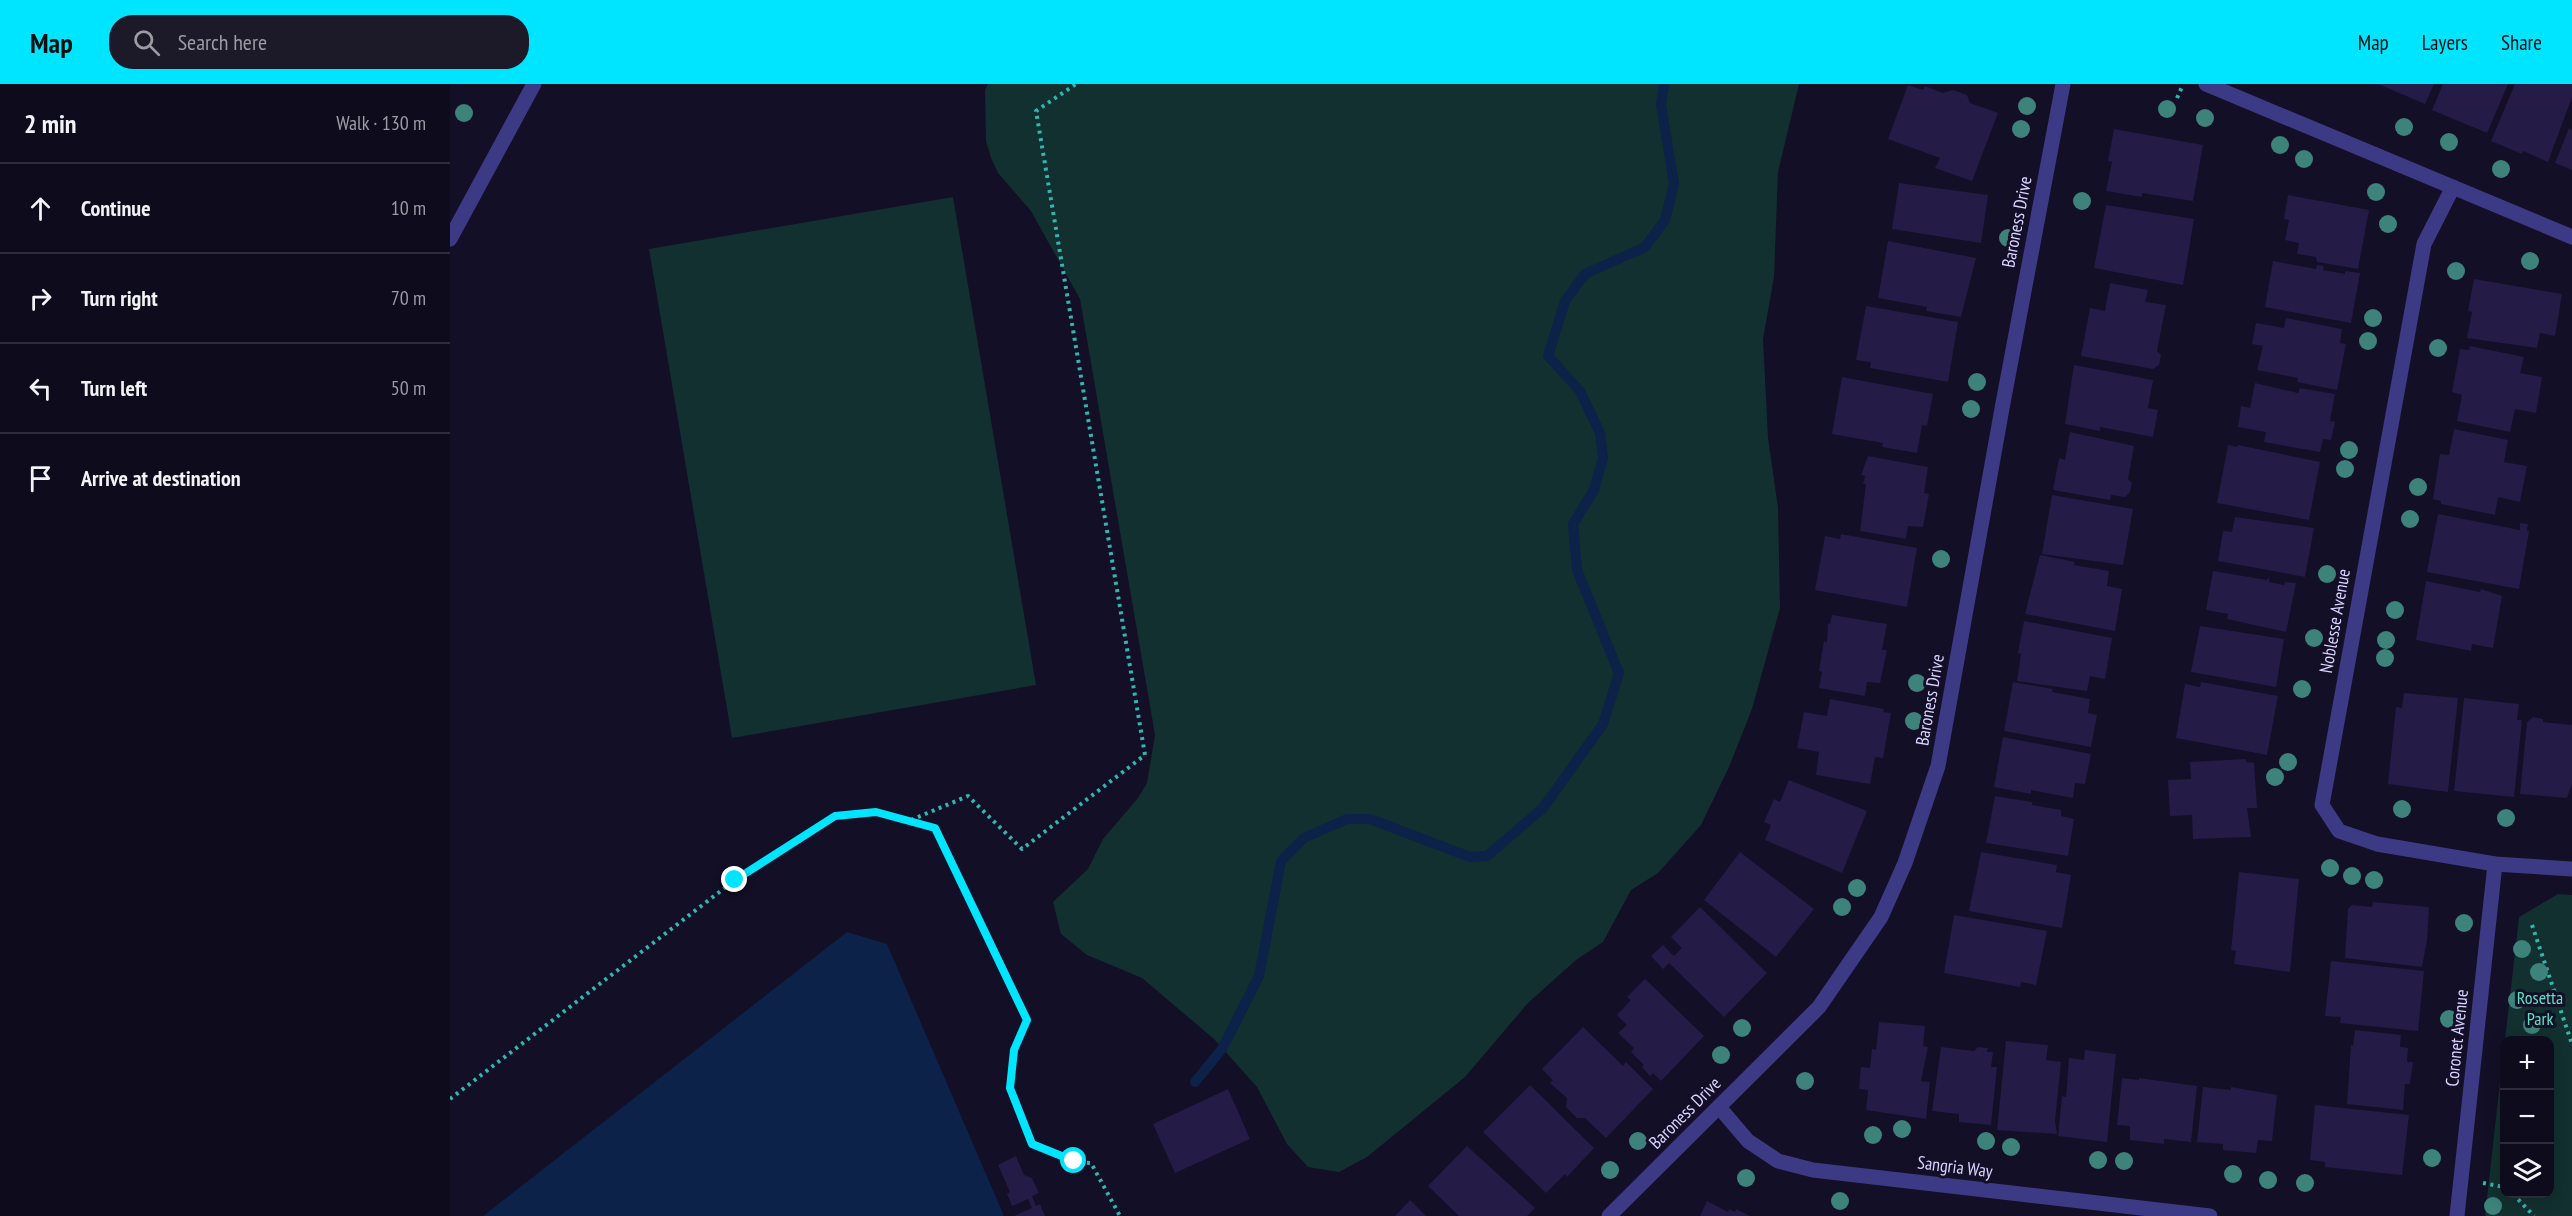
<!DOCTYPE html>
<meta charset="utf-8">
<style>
body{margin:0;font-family:"PT Sans Narrow",sans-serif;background:#1c1929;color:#f1f3f6}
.controls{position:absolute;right:18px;bottom:18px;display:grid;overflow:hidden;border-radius:12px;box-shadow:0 3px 15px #0003}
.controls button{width:54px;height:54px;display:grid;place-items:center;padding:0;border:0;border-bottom:2px solid #2e2b3b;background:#0e0b1c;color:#f1f3f6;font:30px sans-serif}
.stop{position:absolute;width:18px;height:18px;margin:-14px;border:4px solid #00e5ff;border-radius:50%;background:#fff}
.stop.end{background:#00e5ff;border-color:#fff;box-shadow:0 2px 6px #0008}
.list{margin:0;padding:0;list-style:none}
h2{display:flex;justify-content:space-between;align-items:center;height:78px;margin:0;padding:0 24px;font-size:26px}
h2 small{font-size:20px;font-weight:400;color:#9b9ba3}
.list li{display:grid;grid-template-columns:39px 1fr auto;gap:18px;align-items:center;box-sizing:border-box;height:90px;padding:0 24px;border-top:2px solid #2e2b3b}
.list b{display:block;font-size:22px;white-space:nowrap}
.list em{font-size:20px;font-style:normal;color:#9b9ba3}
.icon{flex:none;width:33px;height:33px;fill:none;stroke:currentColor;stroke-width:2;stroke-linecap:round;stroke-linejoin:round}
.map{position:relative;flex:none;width:2122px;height:1132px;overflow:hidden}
header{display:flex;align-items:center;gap:36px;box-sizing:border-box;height:84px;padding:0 30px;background:#00e5ff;color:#111}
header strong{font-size:28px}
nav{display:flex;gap:33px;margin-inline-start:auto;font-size:21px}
.search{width:420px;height:54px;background:#1c1929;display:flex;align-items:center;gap:15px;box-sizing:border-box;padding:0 21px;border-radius:24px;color:#9b9ba3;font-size:22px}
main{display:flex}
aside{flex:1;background:#0e0b1c}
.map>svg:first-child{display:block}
</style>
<header>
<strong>Map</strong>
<div class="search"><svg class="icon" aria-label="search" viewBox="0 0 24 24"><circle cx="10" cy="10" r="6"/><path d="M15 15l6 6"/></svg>Search here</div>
<nav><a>Map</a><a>Layers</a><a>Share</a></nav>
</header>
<main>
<aside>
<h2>2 min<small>Walk · 130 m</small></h2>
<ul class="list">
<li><svg class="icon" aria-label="ahead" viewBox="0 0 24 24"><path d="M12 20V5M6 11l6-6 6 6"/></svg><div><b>Continue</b></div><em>10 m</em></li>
<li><svg class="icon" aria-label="right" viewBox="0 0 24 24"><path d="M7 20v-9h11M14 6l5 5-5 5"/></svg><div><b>Turn right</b></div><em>70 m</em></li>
<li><svg class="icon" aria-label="left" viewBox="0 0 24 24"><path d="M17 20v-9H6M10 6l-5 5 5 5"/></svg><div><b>Turn left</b></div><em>50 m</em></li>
<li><svg class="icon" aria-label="arrive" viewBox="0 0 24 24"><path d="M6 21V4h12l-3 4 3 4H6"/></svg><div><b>Arrive at destination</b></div></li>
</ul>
</aside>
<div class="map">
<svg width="2122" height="1132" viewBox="0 0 2122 1132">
<rect width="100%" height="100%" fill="#130f26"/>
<!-- green -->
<g fill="#12302f">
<path d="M538,0H1349L1328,88L1324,193L1313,255L1318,354L1328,424L1330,524L1302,625L1279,683L1251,741L1208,789L1181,806L1153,858L1126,876L1078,919L1015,993L917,1073L889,1088L858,1083L837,1060L807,1003L764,955L692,894L637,871L611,850L603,818L638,785L653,755L688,714L697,699L705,651L630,215L581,127L548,89L541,74L536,57L535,6Z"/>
<path d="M503,113L586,601L282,654L199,165Z"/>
<path d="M2108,810L2122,811V1132H2035L2054,962V1110H2100V956H2055L2069,833Z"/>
</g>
<!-- water -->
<path fill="#0c2248" d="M397,848L437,860L554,1132H33Z"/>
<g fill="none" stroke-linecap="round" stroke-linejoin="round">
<!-- stream -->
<path stroke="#0c2248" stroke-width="10" d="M745,998L772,965L809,892L831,777L854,754L897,735H920L1020,773L1037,772L1093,724L1153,640L1169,589L1127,486L1123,440L1144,406L1153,374L1150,349L1130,307L1098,272L1115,217L1135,190L1195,163L1215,136L1224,100L1211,21L1214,0"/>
</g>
<!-- building -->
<g fill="#241b47">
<path d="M1928,0H1984L1975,20Z"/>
<path d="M1993,0H2058L2037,49L1982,26Z"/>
<path d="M2065,0H2122V13L2098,78L2073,67L2072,70L2041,57Z"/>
<path d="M1458,1L1473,6L1475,2L1493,9L1503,6L1517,11L1520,19L1548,29L1522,97L1485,84L1490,74L1438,55Z"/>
<path d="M2119,44L2122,46V86L2105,79Z"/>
<path d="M1664,45L1753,61L1743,117L1692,109V113L1656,107L1662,78L1658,77Z"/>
<path d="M1449,99L1538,111L1531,159L1442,145Z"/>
<path d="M1838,111L1919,126L1908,185L1867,178L1866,173L1847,170L1849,159L1835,156L1839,136L1834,135Z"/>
<path d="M1656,121L1744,135L1733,201L1644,184Z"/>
<path d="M1438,157L1526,174L1511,233L1476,227L1477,223L1428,214Z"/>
<path d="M1823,177L1866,185L1867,181L1874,182L1873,186L1895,190V187L1910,189L1901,239L1815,223Z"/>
<path d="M2024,195L2112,210L2105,252L2090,249L2087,264L2017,254L2022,228L2018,227Z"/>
<path d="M1660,199L1698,206L1695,218L1716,221L1707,267L1711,271L1709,281L1703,285L1631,272L1640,224L1655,227Z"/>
<path d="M1416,222L1508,238L1498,298L1420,284L1421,278L1406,276Z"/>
<path d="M1836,234L1892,245L1890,259L1896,260L1887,306L1847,298L1848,294L1807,286L1813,262L1802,260L1806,239L1834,244Z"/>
<path d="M2020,262L2074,273L2070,289L2092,293L2086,329L2065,325L2060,348L2007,337L2012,311L2002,308L2010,265L2019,266Z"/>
<path d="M1624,281L1703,296L1698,324L1708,326L1703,353L1650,343V347L1615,340Z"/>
<path d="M1392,293L1483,310L1477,342L1472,341L1467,369L1432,363L1433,359L1382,350Z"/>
<path d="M1805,299L1848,309L1850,304L1885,310L1880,337L1885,338L1881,356L1873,355L1870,368L1814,358L1816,348L1788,343L1791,322L1800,324Z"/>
<path d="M2004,345L2058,356L2054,378L2077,382L2070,418L2048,413L2045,431L1991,420V417L1983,415L1990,370L1999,371Z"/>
<path d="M1620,348L1684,362L1678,395L1682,399L1680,408L1675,413L1661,411L1660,416L1603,406L1609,374L1615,376Z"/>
<path d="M1778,361L1787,363L1788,361L1870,378L1859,436L1767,419Z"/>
<path d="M1418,372L1478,383L1474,409L1479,410L1473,443L1458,442L1456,455L1410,447L1416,400H1413L1415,392L1411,391Z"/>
<path d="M1602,411L1683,425L1673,481L1592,470Z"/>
<path d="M1988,430L2070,446V439L2078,440L2077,447H2079L2069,505L1977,488Z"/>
<path d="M1785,433L1864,444L1855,493L1768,477L1773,447L1782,448Z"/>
<path d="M1391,450L1467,464L1457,523L1365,506L1375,452L1390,455Z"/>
<path d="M1590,471L1625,478L1624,481L1659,487L1657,502L1672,505L1665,547L1575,530Z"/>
<path d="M1763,487L1817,496L1819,492V498L1834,501L1835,498L1846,499L1836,548L1777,535L1778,530L1756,526Z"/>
<path d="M1976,497L2030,508L2031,505L2052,512L2043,564L2022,560L2021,567L1966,556Z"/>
<path d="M1382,531L1437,540L1432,566H1437L1430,599L1417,598L1415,612L1369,604L1372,588L1369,587L1374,557L1377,558L1378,539L1380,540Z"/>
<path d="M1574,537L1662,554L1655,595L1640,592L1637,607L1567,597L1571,570L1568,569Z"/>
<path d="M1750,542L1834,555L1826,603L1741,588Z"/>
<path d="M1563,598L1603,605L1602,608L1640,615L1638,629L1647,631L1641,663L1554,647Z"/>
<path d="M1751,598L1828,612L1817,671L1726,654L1735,600L1750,603Z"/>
<path d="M1954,609L2008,614L1998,708L1938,700L1946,623L1952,624Z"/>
<path d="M2014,614L2069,620L2067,636H2072L2064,713L2004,707Z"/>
<path d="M1380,615L1434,625L1433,628L1441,629L1433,674L1425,673L1420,700L1366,691L1369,668L1347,664L1354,628L1377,632Z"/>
<path d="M2083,633L2093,635V638L2122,641V700L2117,714L2070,710L2077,638Z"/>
<path d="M1553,653L1641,670L1635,700L1625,699L1623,714L1581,706V710L1544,703Z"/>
<path d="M1796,675V678L1804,679L1807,724H1797L1801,753L1743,755L1742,731L1720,732L1718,696L1741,695L1740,678Z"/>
<path d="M1339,696L1417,727L1392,789L1315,756L1321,741L1314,738L1324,715L1330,718Z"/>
<path d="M1545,712L1582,718V721L1611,726V732L1624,735L1618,772L1536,759Z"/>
<path d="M1290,768L1364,825L1326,873L1254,816Z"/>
<path d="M1531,768L1607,781L1606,788L1621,791L1612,844L1519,827Z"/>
<path d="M1789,788L1849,795L1840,888L1784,880L1786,867L1781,866Z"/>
<path d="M1923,818L1979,823L1977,856L1972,883L1895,874L1898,825L1902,821L1922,823Z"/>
<path d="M1250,823L1317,889L1274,933L1219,879L1213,885L1201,872L1213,861L1224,872L1232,864L1221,853Z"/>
<path d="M1504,831L1597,847L1586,901L1571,898L1570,903L1494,889Z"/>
<path d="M1881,877L1974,887L1968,947L1890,939L1891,933L1875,932Z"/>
<path d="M1195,895L1254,952L1211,997L1203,989L1200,992L1192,983L1194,981L1181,968L1184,964L1168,949L1177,941L1167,931L1181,916L1177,913Z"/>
<path d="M1429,938L1475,942L1473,962L1478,963L1471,997L1480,998L1476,1035L1416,1026L1418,1006L1409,1005L1411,983L1420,984L1422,965L1426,966Z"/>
<path d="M1133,943L1173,982L1176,978L1203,1005L1156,1054L1135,1034H1127L1116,1023L1117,1014L1100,999L1103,996L1092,985Z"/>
<path d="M1905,946L1951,951L1950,963L1958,964L1957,978H1963L1960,1000H1955L1953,1026L1897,1020L1901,961L1903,962Z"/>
<path d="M1556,957L1598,961L1596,976L1611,978L1605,1037L1607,1050L1547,1046Z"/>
<path d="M1491,963L1524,967L1528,963L1538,964L1537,968H1543L1541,983H1547L1541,1041L1509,1038V1030L1482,1027Z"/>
<path d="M1635,966L1666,970L1657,1058L1608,1052L1612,1012L1616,1013L1619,974L1634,976Z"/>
<path d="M1672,994L1689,996V994L1747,1002L1741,1058L1714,1055V1060L1680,1056V1042L1667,1041Z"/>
<path d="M1080,1001L1144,1064L1117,1093L1115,1090L1096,1109L1033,1048Z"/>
<path d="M1753,1003L1781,1006V1003L1827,1011L1822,1057L1808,1056L1806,1069L1773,1066V1060L1747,1058Z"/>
<path d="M778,1005L800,1055L725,1089L703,1040Z"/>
<path d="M1865,1021L1959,1031L1952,1091L1875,1083V1078L1860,1076Z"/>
<path d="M1017,1062L1085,1124L1077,1132H1009L978,1102Z"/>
<path d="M566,1072L574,1091L582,1094L589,1109L582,1112L586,1122L590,1120L595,1132H564L582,1124L578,1115L562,1122L557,1110L560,1108L548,1081Z"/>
<path d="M960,1116L976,1132H945Z"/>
<path d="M1257,1117L1278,1128L1279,1125L1285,1128L1286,1125L1300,1132H1250Z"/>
</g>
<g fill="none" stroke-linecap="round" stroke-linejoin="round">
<!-- path -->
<g stroke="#2fb8b0" stroke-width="4" stroke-dasharray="3 4.5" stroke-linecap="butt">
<path d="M1727,14L1732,3"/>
<path d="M461,736L518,712L572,765L695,671L586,27L626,0"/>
<path d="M2082,841L2122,960"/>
<path d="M0,1015L285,796L385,732L426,728L485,745L577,936L564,966L560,1004L582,1060L624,1078L641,1079L670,1132"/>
<path d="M2033,1099L2054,1103"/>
<path d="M2063,1110L2084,1132"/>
</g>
<!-- minor -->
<g stroke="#3d3a85" stroke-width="15">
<path d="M1756,0L2122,153"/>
<path d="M2003,103L1974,160L1872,721L1889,747L1927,760L2045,780L2122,785"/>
<path d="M0,155L84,0"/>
<path d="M1269,1023L1298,1057L1328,1077L1363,1086L1760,1132"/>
<path d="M1159,1132L1369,923L1431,833L1455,779L1488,682L1553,319L1613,0"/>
<path d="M2007,1132L2045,780"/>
</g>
</g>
<!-- trees -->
<g fill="#3d827b">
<circle cx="1577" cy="22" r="9"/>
<circle cx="1717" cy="25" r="9"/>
<circle cx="14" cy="29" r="9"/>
<circle cx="1755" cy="34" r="9"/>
<circle cx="1954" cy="43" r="9"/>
<circle cx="1571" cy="45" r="9"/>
<circle cx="1999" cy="58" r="9"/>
<circle cx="1830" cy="61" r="9"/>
<circle cx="1854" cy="75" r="9"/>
<circle cx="2051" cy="85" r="9"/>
<circle cx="1926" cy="108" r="9"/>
<circle cx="1632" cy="117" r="9"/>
<circle cx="1938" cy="140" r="9"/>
<circle cx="1558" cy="154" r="9"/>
<circle cx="2080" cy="177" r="9"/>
<circle cx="2006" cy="187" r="9"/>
<circle cx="1923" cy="234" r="9"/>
<circle cx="1918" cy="257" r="9"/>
<circle cx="1988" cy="264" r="9"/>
<circle cx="1527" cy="298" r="9"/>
<circle cx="1521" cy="325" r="9"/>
<circle cx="1899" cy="366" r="9"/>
<circle cx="1895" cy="385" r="9"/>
<circle cx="1968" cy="403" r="9"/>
<circle cx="1960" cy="435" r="9"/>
<circle cx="1491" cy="475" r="9"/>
<circle cx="1877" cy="490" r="9"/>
<circle cx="1945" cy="526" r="9"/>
<circle cx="1864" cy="554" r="9"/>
<circle cx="1936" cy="556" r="9"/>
<circle cx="1935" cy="574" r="9"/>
<circle cx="1467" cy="599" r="9"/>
<circle cx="1852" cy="605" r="9"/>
<circle cx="1464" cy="637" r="9"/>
<circle cx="1838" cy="678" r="9"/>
<circle cx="1825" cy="693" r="9"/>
<circle cx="1952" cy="725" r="9"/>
<circle cx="2056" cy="734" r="9"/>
<circle cx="1880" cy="784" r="9"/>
<circle cx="1902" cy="792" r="9"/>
<circle cx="1924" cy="796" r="9"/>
<circle cx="1407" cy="804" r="9"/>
<circle cx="1392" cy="823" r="9"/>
<circle cx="2014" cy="839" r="9"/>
<circle cx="2072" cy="865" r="9"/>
<circle cx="2089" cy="888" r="9"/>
<circle cx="2067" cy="916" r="9"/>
<circle cx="1999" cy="935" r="9"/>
<circle cx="2082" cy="941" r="9"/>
<circle cx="1292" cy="944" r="9"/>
<circle cx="1271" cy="971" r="9"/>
<circle cx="1355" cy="997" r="9"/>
<circle cx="1452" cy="1045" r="9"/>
<circle cx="1423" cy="1051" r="9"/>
<circle cx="1188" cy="1057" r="9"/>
<circle cx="1536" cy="1057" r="9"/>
<circle cx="1561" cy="1063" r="9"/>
<circle cx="1982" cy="1074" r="9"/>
<circle cx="1648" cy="1076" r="9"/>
<circle cx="1674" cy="1077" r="9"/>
<circle cx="1160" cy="1086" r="9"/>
<circle cx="1783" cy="1090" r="9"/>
<circle cx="1296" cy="1094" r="9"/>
<circle cx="1818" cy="1096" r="9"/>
<circle cx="1855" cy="1099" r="9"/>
<circle cx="1390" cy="1117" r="9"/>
<circle cx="2043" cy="1122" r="9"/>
</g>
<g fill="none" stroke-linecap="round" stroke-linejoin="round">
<!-- route -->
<path stroke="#00e5ff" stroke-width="8" d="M285,796L385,732L426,728L485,744L577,936L564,966L560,1004L582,1060L624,1077"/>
</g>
<g text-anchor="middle" stroke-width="6" stroke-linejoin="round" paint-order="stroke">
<!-- street labels -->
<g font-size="18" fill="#d9d4ff" stroke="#130f26">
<text transform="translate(1567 138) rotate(-79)" y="6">Baroness Drive</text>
<text transform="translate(1885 537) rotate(-80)" y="6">Noblesse Avenue</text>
<text transform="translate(1480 616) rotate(-80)" y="6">Baroness Drive</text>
<text transform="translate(2007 954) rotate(-84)" y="6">Coronet Avenue</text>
<text transform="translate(1235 1029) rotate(-45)" y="6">Baroness Drive</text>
<text transform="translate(1505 1083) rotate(7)" y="6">Sangria Way</text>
</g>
<!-- park labels -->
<g font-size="18" fill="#5fe0c0" stroke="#130f26">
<text x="2090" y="920">Rosetta<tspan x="2090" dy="21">Park</tspan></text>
</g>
</g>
</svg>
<div class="controls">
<button>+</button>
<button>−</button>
<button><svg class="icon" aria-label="layers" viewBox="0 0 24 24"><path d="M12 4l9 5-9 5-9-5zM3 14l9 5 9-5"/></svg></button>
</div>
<div class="stop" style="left:624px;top:1077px"></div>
<div class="stop end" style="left:285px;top:796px"></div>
</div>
</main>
